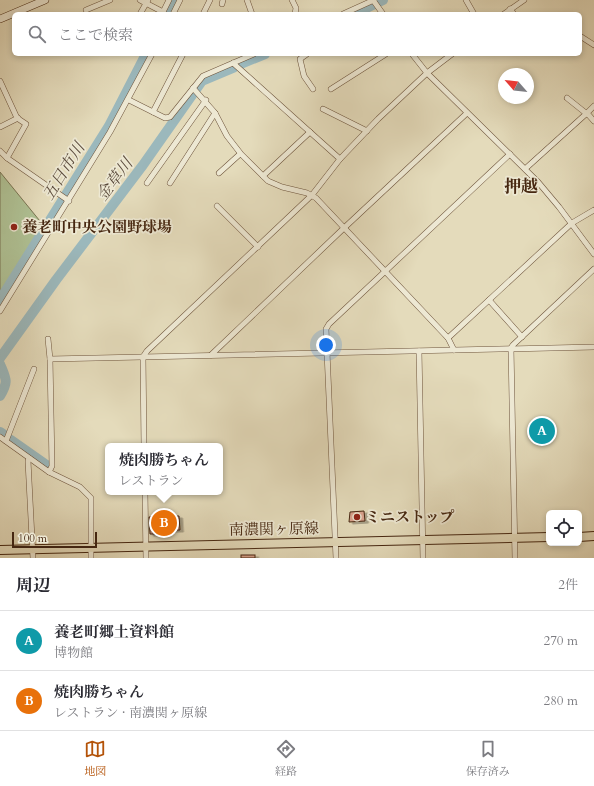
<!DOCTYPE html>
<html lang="ja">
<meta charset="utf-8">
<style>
body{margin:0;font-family:Cardo,"Noto Serif JP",serif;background:#f2f2f3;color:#2b2b33}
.controls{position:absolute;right:12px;bottom:12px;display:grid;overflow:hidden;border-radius:6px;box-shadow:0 2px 6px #0003}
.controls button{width:36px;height:36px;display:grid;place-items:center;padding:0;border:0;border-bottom:1px solid #e1e1e2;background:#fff;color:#2b2b33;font:20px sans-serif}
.compass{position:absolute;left:498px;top:68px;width:36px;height:36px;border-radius:50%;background:#fff;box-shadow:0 2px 6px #0003;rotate:298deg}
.scale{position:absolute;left:12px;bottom:10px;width:85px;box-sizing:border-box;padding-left:4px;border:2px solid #462711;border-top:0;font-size:11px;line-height:14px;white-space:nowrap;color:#462711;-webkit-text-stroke:3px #ede8d3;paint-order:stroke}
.you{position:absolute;left:326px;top:345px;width:14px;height:14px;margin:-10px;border:3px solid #fff;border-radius:50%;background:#1a73e8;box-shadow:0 0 0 6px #1a73e833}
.badge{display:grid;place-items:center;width:26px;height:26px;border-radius:50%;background:#b45309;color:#fff;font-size:13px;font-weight:700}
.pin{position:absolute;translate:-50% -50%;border:2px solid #fff;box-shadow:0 1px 4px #0006}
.popup{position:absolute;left:105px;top:443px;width:118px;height:52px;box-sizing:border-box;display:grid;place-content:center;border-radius:6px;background:#fff;filter:drop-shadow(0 1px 3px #0005);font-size:13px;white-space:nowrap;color:#7c7c81}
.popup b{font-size:15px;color:#2b2b33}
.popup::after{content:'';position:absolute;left:50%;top:100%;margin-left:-8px;border:8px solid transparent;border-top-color:#fff}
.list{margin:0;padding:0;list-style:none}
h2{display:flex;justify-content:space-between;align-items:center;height:52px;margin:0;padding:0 16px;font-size:17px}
h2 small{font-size:13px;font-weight:400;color:#7c7c81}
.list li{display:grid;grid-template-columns:26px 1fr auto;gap:12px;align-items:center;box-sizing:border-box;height:60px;padding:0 16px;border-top:1px solid #e1e1e2}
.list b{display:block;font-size:15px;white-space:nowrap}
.list p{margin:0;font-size:13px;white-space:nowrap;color:#7c7c81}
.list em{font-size:13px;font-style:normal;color:#7c7c81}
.icon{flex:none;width:22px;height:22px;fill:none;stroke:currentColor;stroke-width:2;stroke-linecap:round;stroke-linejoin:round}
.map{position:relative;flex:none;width:594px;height:558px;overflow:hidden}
.search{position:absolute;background:#fff;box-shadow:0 2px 6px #0003;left:12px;right:12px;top:12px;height:44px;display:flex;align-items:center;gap:10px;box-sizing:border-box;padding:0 14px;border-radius:6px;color:#7c7c81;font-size:15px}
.sheet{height:172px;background:#fff}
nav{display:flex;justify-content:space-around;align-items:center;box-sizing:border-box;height:56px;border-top:1px solid #e1e1e2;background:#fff;font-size:11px;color:#7c7c81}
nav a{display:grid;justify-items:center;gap:2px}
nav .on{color:#b45309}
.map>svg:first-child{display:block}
</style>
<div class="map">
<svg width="594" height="558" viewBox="0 0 594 558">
<defs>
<filter id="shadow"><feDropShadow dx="3.5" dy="2" stdDeviation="0" flood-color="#0004"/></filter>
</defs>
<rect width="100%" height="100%" fill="#e4dbbb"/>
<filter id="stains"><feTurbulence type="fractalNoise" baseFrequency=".005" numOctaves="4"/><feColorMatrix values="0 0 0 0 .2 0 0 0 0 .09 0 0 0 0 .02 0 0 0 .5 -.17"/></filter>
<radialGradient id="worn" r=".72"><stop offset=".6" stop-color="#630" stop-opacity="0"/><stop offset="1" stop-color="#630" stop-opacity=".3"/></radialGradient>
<!-- green -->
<path fill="#afc194" stroke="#7a7452" d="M0,172L44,226L0,295Z"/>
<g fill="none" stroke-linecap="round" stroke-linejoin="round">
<!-- river -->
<g stroke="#9bb8bc" stroke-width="10">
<path d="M167,14L174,0"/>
<path d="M354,14L383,0"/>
<path d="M238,65L265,54"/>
<path d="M0,300L109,126L146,54"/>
<path d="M0,358L56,280L143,165L202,81L233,68"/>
<path d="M0,364C6,379 9,381 0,396"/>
<path d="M0,432L6,436"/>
<path d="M11,440L48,466"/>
</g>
</g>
<!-- building -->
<g fill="#d9a28d" stroke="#462711" filter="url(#shadow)">
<path d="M364,511L365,521L349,522L350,512Z"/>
<path d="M179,516L180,530H161V534H150L149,517Z"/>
<rect x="241" y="555" width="14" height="3"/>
</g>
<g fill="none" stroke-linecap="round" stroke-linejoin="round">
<defs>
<g id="street">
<path d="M140,0L163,12"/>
<path d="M247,0L252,14"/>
<path d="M292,0L296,8L295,14"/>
<path d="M373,0L383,14"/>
<path d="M466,0L474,14"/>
<path d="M222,4L223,0"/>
<path d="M510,9L514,14"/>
<path d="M86,10L110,0"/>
<path d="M140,14L148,0"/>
<path d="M162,14L169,0"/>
<path d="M173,14L180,0"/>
<path d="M203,14L210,0"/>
<path d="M343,14L374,0"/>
<path d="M504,14L524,0"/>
<path d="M580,36L594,45"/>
<path d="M307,54L300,59L304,76L313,89"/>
<path d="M412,54L427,73L538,182L559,207L594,254"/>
<path d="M233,63L340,159"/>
<path d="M0,81L17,118L26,124L7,158"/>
<path d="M193,88L215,113L227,136L241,154L268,181L282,187L307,193L316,198L448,338L454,350"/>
<path d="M331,89L386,54"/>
<path d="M567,98L587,114"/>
<path d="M129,100L165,118L170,117L203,76L254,54"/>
<path d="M594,106L587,113L594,121"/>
<path d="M323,109L367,131"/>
<path d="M153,112L183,54"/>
<path d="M0,127L18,118"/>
<path d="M0,151L7,158L69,201"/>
<path d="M525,169L587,113"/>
<path d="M219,173L240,154"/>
<path d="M263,176L310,132"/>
<path d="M147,183L206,100"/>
<path d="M170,183L215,113"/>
<path d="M217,206L258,247"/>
<path d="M489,300L522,337"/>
<path d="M0,311L110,132L152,54"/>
<path d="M448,338L572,223L594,210"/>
<path d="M48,339L50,359L52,466L49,472"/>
<path d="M419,351L423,558"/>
<path d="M211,355L344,228L467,113"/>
<path d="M50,359L594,347"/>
<path d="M0,437L49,472L80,487L91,498V558"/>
<path d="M6,441L34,369"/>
<path d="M144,446L143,357L147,351L312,195L340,159L378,119L427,73L452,54"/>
<path d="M29,458L28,461L33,558"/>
<path d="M145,492L146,558"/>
<path d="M336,558L326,329L329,324L510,154"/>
<path d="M515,558L511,348L513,345L594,269"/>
</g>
<path id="secondary" d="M0,19L45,0"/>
<g id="primary">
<path d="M579,537L594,536"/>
<path d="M0,550L549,537"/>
</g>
</defs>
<!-- street casing -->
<use href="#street" stroke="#6e543c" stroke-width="6"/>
<!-- secondary casing -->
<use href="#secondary" stroke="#462711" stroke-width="8"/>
<!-- primary casing -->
<use href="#primary" stroke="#462711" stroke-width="10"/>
<!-- street -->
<use href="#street" stroke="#ede8d3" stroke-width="5"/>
<!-- secondary -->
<use href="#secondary" stroke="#ede8d3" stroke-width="7"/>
<!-- primary -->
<use href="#primary" stroke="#e4dbbb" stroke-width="8"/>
</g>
<!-- markers -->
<g fill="#8f2418" stroke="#ede8d3" stroke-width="1.5">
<circle cx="14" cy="227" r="4"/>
<circle cx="357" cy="517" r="4"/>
</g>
<g text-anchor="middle" stroke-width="3.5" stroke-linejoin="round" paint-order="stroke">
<!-- poi labels -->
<g font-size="15" font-weight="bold" fill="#462711" stroke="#ede8d3" text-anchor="start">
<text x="22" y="232">養老町中央公園野球場</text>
<text x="365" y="522">ミニストップ</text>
</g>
<!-- street labels -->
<g font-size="15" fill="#462711" stroke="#ede8d3">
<text transform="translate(274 529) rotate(-1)" y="5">南濃関ヶ原線</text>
</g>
<!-- water labels -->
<g font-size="16" font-style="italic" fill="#5b4b3c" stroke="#ede8d3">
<text transform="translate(63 171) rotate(-58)" y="6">五日市川</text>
<text transform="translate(114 179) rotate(-53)" y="6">金草川</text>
</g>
<!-- quarter labels -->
<g font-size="17" font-weight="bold" fill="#462711" stroke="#ede8d3">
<text x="521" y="192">押越</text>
</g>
</g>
<rect width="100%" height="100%" filter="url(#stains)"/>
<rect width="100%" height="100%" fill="url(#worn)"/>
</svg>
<div class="controls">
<button><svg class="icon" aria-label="locate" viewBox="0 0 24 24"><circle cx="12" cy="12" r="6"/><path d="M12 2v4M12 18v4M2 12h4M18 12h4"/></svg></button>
</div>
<svg class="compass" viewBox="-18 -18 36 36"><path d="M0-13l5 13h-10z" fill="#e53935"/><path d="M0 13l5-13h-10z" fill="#7c7c81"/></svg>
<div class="scale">100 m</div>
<div class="you"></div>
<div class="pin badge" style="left:542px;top:431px;background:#0f9aa8">A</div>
<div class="pin badge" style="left:164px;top:523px;background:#e8710a">B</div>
<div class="popup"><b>焼肉勝ちゃん</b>レストラン</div>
<div class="search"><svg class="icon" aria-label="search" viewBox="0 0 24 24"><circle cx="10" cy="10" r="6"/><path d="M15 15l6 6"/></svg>ここで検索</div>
</div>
<section class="sheet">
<h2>周辺<small>2件</small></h2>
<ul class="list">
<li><span class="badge" style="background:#0f9aa8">A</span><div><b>養老町郷土資料館</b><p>博物館</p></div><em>270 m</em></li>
<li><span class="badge" style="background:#e8710a">B</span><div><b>焼肉勝ちゃん</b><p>レストラン · 南濃関ヶ原線</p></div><em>280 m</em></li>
</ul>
</section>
<nav>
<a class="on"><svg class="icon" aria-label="map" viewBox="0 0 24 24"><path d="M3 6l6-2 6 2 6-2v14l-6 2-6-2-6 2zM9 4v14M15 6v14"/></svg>地図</a>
<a><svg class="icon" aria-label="directions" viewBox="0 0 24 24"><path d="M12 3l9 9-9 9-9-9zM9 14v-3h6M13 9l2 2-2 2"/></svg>経路</a>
<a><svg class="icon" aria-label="saved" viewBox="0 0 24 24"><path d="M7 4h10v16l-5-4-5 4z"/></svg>保存済み</a>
</nav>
